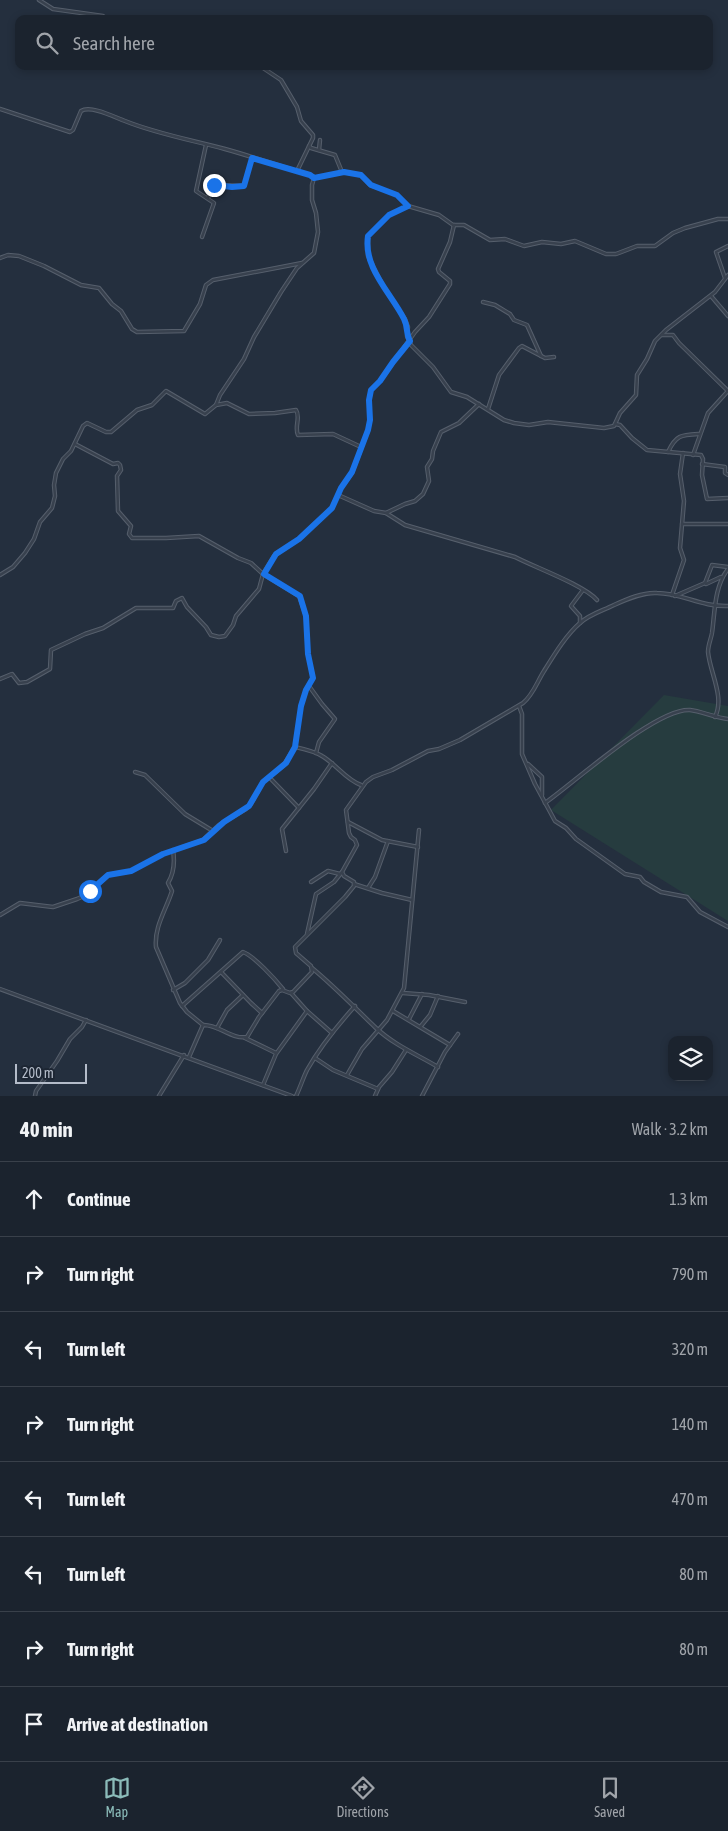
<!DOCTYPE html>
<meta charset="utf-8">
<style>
body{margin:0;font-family:"Asap Condensed",sans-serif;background:#282f3a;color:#f1f3f6}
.controls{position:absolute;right:15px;bottom:15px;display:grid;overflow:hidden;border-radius:10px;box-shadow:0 2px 8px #0003}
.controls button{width:45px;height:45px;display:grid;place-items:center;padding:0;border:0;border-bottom:1px solid #39404a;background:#1b232e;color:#f1f3f6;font:25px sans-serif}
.scale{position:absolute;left:15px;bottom:12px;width:72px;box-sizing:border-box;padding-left:5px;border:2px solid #b4bcc9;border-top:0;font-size:14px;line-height:18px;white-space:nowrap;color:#b4bcc9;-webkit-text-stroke:4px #1d2633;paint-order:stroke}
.stop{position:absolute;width:15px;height:15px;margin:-11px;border:4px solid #1a73e8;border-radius:50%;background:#fff}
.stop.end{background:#1a73e8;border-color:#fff;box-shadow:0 1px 5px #0008}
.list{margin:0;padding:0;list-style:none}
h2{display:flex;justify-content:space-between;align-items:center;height:65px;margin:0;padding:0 20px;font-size:21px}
h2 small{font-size:16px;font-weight:400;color:#a0a4aa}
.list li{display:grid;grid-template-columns:32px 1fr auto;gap:15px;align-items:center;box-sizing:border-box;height:75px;padding:0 20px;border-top:1px solid #39404a}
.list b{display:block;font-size:19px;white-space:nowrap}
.list em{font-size:16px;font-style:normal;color:#a0a4aa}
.icon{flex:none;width:28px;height:28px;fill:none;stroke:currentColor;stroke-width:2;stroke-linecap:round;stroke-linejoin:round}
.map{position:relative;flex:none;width:728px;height:1096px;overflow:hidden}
.search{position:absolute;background:#1b232e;box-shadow:0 2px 8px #0003;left:15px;right:15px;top:15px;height:55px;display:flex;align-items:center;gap:12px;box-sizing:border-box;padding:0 18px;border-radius:10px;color:#a0a4aa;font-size:19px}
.sheet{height:665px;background:#1b232e}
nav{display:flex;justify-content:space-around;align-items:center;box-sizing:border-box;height:70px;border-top:1px solid #39404a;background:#1b232e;font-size:14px;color:#a0a4aa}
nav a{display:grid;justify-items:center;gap:2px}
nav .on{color:#8bbbb9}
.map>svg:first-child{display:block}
</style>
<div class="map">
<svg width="728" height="1096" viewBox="0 0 728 1096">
<rect width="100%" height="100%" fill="#242f3e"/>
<!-- green -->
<path fill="#263c3f" d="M664,695L728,706V921L551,810Z"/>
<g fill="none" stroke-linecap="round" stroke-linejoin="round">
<defs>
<g id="minor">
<path d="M39,0L53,9L103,16L107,19"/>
<path d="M260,66L281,80L297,107L301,121L313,135V138L297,171"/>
<path d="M0,109L70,132L73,130L81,111C91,105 114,117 125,121C157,134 192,140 225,149C254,157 282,167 310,175L314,178L344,172L361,175L370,185L397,195L408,206L439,215L453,225H464L490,240L505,239L524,246L542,242L561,244L575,241L606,254H616L637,246H655L673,233L685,228L718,219H728"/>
<path d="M309,146L311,148L335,155L342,172"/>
<path d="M319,150L320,140"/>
<path d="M208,198L211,188L213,185L244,186L252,158"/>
<path d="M408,206L389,215L368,236V256L383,286L405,319L408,327L407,336L411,345L433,367L451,392L467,397L504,420L514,423L529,425L548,422L604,428L614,426L620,413L636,395L637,375L647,359L655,341L666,330L715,292L728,275"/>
<path d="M202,237L214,203L196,191L206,145"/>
<path d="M0,258L8,255L19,256L44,266L81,285L99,288L112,304L121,311L132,329L137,332L184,331L200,304L206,285L213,280L302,263"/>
<path d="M725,278L716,252L728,246"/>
<path d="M711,296L728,316"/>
<path d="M483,302L495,305L510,314L514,320L527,325L541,356"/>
<path d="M662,335H673L679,343L728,391"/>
<path d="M216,405L220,395L244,359L254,337L281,292L297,268L314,253L318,232L316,213L312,200V185L314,178"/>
<path d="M488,409L499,375L519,348L522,346L545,358L554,357"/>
<path d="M615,424L620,425L632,438L647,450L701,455L703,459L702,475L707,499L728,498"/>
<path d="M668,452C676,435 681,435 699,434"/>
<path d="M693,455L708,413L728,391"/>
<path d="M702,464L725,467V473L728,475"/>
<path d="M338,495L374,511L386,513L405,525L515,557C534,567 584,585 597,600"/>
<path d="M386,513L405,504L415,501L423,494L429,481L427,467L432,459L433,451L441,432L459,423L479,404"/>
<path d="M682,524H728"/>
<path d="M0,575L13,567L25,553L34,539L40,522L52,508L55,496L54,485L56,473L63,459L71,451L83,426L87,423L106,432H111L137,410L152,405L166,391L205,414L216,405L227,403L249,414L275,413L296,410C301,417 294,427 298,435L333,434L361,447"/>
<path d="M706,584L721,577"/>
<path d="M672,595L684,560L680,548L684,501L680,474L683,453"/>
<path d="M675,596L705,583L712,565L728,567"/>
<path d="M580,623V616L571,606L583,590"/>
<path d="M0,679L12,674L19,683L27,682L50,669L51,650L85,634L103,628L136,608H173L176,601L182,598L187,607L206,627L211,635L219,637L225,636L233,625L236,616L259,589L263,574L274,556L299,539L332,508L341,488L352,473L368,430L370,420L369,401L371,390L380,381L415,332L429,317L450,284V281L439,272L438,269L450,242L454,225"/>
<path d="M309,686L322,704L335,719L319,742L316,753"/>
<path d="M519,706L522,714V754L535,784L555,821L566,828L576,839L625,874L640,877L644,882L661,892L687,897L700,912L728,927"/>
<path d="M715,717C725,697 710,673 708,652C708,645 711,639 712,633C715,612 714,587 728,569"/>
<path d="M295,747C304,749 314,751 322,756C336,764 346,780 361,785"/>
<path d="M528,764L542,777V795"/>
<path d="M135,772L145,775L185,814L213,831"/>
<path d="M269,777L299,808"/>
<path d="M545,803C575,782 656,708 690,710C700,711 717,718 728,719"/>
<path d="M348,822L382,840L418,847"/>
<path d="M173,850C175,862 174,873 168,883L172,891C166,910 154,927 156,947L180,1003L187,1012L203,1025"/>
<path d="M286,851L282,829L314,789L332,763"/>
<path d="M311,882L328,871L340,874"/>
<path d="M354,884L382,893L412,900"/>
<path d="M368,888L375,877L388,841"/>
<path d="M0,915L20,903L53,907L77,899L86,895L108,875L131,871L163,854L203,840L219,825L246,809L251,804L263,782L283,766L295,747L301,706L306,690L313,678L308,654L306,616L299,596L263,574L251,563L238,558L199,536L166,538H132L129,534L131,526L118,511L117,476L121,470L120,465L118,463L113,464L75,444"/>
<path d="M307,934L316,894L334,882L342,872"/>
<path d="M312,968C335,987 355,1008 376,1028C394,1045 418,1055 438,1067"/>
<path d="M221,972L251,1003L262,1013"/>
<path d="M0,989L292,1096"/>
<path d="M173,990L185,983L208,960L220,940"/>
<path d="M291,993L307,1011L332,1033"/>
<path d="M403,993L429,995L465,1002"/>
<path d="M182,1006L243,952C254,956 275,979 283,989"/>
<path d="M393,1011L450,1045"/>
<path d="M409,1019L422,994"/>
<path d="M421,1026L430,1015L438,996"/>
<path d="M217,1028L227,1010L243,995"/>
<path d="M245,1038L276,1053"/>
<path d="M189,1057L203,1025C218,1024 232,1040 247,1037L259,1017L279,991L282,990L290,993L293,992L312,972L311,966L296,953L295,947L345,897L354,886V882L344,876L342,872L357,845L355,840L351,837L349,833L346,810L366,782L373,777L392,770L428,751L439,749L460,740L523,703C533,695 537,682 544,671C554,655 566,635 580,623C590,614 602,611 614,605C627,599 643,592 657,593C682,593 701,607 728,606"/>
<path d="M315,1058L333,1070L378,1089"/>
<path d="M347,1075L362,1049L387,1020L404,988L419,830"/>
<path d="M263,1085L276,1054L307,1011"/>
<path d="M35,1096L36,1091L57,1061L70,1039L82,1027L86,1020"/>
<path d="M159,1096L184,1055"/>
<path d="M296,1096C300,1088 303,1078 307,1070C320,1047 337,1026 355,1006"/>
<path d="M375,1096L379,1087L392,1072L406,1050"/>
<path d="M422,1096L445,1052L458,1034"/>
</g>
</defs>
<!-- minor casing -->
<use href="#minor" stroke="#565f6c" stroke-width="4.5"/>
<!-- minor -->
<use href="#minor" stroke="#38414e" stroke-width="2.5"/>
</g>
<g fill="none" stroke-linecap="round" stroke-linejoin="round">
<!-- route -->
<path stroke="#1a73e8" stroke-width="6" d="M90,891L108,875L131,871L163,854L204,840L224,822L249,806L263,782L286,763L295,747L301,706L306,690L313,678L308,654L306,616L300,596L264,574L276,554L299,539L332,508L341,488L352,472L368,430L370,420L369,400L371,390L380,381L393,362L410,341C406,334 408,327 404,319C391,293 363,268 368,236L389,215L408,206L397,195L371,185L361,175L344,172L314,178L310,175L252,158L244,186L232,187L214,185"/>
</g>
</svg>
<div class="controls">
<button><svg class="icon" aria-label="layers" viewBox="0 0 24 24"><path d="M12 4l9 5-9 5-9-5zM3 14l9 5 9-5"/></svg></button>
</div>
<div class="scale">200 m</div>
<div class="stop" style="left:90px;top:891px"></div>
<div class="stop end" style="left:214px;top:185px"></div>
<div class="search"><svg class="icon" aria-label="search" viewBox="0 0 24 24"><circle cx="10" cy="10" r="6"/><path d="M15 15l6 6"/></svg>Search here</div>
</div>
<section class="sheet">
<h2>40 min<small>Walk · 3.2 km</small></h2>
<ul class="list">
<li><svg class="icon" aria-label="ahead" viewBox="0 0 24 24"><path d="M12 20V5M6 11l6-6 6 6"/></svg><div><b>Continue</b></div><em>1.3 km</em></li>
<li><svg class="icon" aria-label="right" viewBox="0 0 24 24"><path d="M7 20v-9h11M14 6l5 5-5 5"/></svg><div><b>Turn right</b></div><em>790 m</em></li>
<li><svg class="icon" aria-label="left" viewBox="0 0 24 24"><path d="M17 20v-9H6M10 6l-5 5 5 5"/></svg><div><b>Turn left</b></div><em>320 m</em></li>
<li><svg class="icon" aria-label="right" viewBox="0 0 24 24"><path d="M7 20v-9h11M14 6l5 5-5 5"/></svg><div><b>Turn right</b></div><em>140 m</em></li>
<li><svg class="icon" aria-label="left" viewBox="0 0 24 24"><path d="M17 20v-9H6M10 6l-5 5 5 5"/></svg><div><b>Turn left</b></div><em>470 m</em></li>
<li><svg class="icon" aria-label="left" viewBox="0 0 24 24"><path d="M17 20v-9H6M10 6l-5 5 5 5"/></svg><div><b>Turn left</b></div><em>80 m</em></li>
<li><svg class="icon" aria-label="right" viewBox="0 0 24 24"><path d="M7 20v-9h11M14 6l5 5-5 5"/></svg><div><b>Turn right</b></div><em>80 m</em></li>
<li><svg class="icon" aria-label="arrive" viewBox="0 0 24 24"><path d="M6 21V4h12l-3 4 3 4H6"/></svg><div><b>Arrive at destination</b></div></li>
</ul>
</section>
<nav>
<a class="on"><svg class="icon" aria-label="map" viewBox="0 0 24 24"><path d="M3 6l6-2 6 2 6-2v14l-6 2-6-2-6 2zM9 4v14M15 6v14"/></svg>Map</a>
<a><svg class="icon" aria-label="directions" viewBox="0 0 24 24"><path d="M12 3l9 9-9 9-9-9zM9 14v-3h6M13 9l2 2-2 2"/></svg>Directions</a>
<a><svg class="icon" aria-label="saved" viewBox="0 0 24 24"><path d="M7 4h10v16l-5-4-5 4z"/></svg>Saved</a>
</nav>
